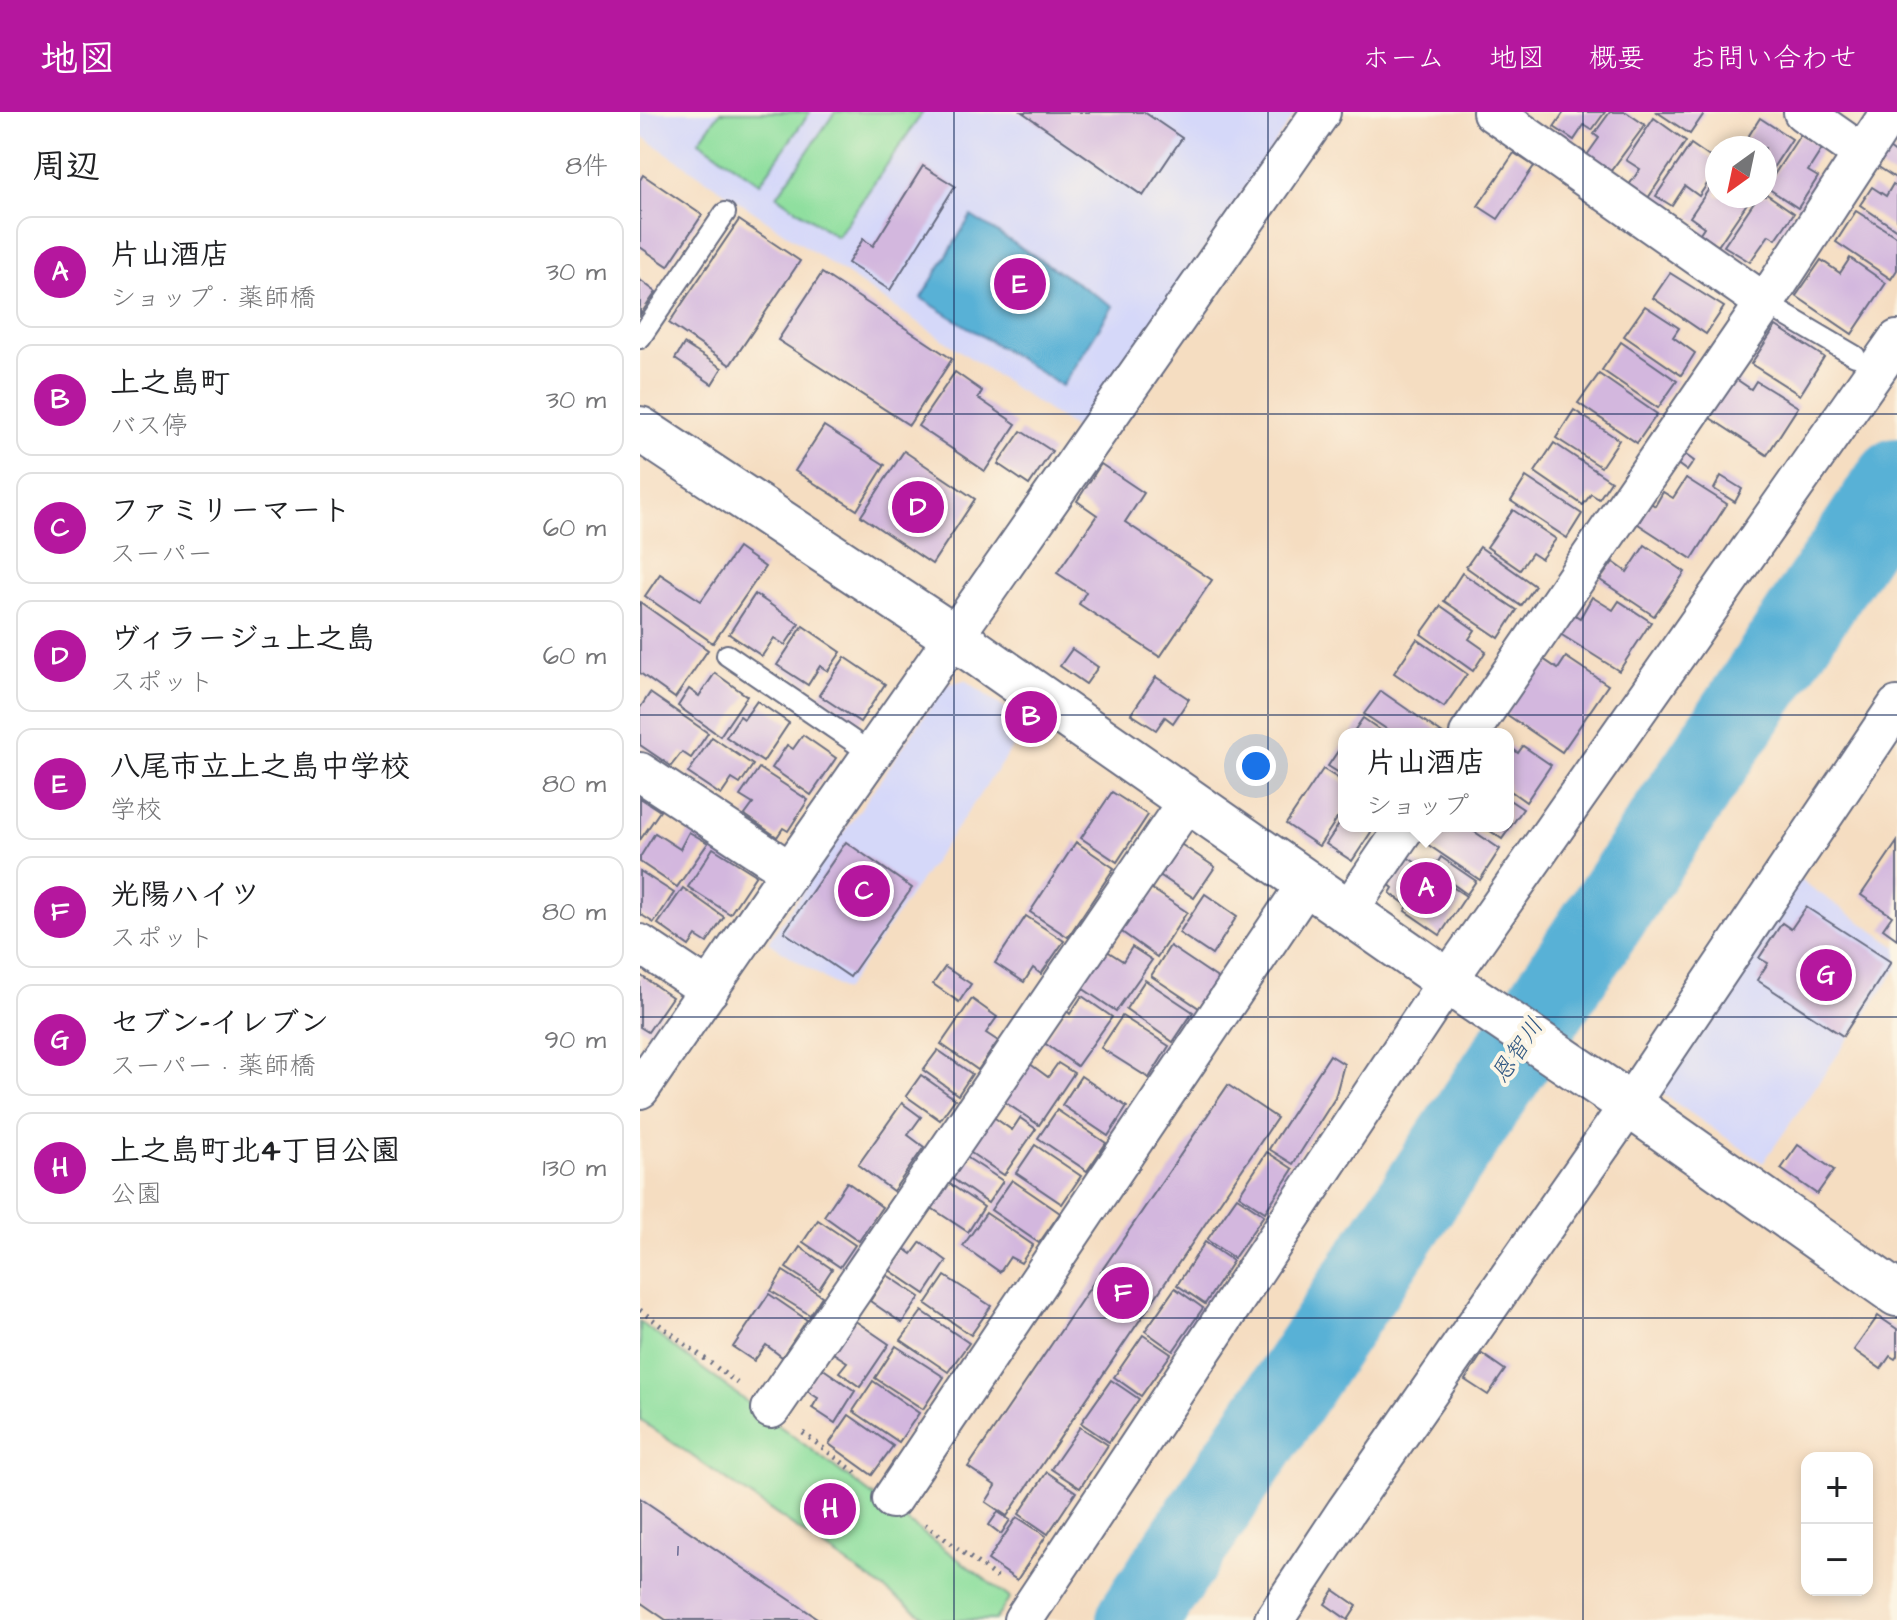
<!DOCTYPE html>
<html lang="ja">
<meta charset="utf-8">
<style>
body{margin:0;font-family:"Architects Daughter","Klee One",sans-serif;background:#f2f2f2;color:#202124}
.controls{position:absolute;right:24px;bottom:24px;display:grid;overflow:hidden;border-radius:16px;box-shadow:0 4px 12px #0003}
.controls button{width:72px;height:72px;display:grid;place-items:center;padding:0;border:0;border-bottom:2px solid #e0e0e0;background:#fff;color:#202124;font:40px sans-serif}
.compass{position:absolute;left:1065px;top:24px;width:72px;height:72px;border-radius:50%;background:#fff;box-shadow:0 4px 12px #0003;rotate:213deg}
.you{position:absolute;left:616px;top:654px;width:28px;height:28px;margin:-20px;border:6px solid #fff;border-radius:50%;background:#1a73e8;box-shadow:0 0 0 12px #1a73e833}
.badge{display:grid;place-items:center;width:52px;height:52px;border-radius:50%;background:#b5179e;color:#fff;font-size:26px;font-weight:700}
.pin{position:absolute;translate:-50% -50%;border:4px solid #fff;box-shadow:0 2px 8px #0006}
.popup{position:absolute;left:698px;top:616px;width:176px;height:104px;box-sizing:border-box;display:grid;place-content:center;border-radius:16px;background:#fff;filter:drop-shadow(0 2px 6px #0005);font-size:26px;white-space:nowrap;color:#757577}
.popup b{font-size:30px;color:#202124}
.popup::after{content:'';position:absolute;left:50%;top:100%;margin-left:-16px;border:16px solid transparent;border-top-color:#fff}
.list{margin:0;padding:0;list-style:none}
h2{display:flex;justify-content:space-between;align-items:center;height:104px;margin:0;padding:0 32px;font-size:34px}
h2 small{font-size:26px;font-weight:400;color:#757577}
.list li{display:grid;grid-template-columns:52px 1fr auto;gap:24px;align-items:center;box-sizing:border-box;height:112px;margin:0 16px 16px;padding:0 16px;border:2px solid #e0e0e0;border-radius:16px}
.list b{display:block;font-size:30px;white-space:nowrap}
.list p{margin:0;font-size:26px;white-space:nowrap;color:#757577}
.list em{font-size:26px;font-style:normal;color:#757577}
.map{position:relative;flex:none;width:1257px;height:1508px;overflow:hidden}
header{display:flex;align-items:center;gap:48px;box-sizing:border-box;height:112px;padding:0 40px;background:#b5179e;color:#fff}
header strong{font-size:38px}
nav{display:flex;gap:44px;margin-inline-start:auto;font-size:28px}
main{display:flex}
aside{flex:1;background:#fff}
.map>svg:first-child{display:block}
</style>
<header>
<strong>地図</strong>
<nav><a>ホーム</a><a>地図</a><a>概要</a><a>お問い合わせ</a></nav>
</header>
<main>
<aside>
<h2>周辺<small>8件</small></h2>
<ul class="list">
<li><span class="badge">A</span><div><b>片山酒店</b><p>ショップ · 薬師橋</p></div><em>30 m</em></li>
<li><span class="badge">B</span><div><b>上之島町</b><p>バス停</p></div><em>30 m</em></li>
<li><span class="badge">C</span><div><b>ファミリーマート</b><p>スーパー</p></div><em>60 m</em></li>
<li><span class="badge">D</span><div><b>ヴィラージュ上之島</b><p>スポット</p></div><em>60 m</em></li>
<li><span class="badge">E</span><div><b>八尾市立上之島中学校</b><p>学校</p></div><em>80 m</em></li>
<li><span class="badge">F</span><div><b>光陽ハイツ</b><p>スポット</p></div><em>80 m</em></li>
<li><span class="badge">G</span><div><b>セブン-イレブン</b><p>スーパー · 薬師橋</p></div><em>90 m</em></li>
<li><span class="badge">H</span><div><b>上之島町北4丁目公園</b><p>公園</p></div><em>130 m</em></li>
</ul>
</aside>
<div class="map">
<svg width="1257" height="1508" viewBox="0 0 1257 1508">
<rect width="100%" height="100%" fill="#fcf5e5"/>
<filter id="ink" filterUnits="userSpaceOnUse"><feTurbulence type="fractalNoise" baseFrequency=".0125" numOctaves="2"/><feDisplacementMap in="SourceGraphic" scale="16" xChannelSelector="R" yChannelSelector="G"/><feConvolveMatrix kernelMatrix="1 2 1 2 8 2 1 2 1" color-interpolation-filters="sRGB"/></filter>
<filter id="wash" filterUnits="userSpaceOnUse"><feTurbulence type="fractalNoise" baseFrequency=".006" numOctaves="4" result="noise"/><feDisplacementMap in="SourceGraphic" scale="32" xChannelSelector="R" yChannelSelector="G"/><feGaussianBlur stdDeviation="1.8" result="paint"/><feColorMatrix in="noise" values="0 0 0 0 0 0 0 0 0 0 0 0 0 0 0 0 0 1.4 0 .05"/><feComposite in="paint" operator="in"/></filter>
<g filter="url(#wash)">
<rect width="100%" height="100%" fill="#f5ddc1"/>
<!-- built -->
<g fill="#d5d8f9">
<path d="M0,0H656L440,320L0,23Z"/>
<path d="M325,568L388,613L204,879L128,830L306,573Z"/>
<path d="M1155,764L1257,835V857L1123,1051L1011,974Z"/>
</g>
<!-- green -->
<g fill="#8fdf9f" stroke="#55877e" stroke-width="2">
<path d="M80,0H170L120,71L59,29Z"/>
<path d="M195,0H283L197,125L137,84Z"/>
<path d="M0,1210L370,1486L355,1508H289L0,1308Z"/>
</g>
<!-- water -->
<path fill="#59b1d6" stroke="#3a709a" stroke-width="2" d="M331,104L473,194L422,274L281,186Z"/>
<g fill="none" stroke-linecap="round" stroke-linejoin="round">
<!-- river -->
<path stroke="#59b1d6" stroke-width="82" d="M497,1508L1257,367"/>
</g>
<g id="blocks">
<!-- building -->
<g fill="#d3b7de">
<path d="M382,0H504L542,26L503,84Z"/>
<path d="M924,0H965L952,18L944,13L934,28L914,15Z"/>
<path d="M970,0H986L1005,13L970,60L947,43L959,26L954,22Z"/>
<path d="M1017,0H1065L1050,22Z"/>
<path d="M1014,6L1046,29L1008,86L989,73L1000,57L986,48Z"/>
<path d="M1120,6L1152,27L1125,68V36H1101Z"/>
<path d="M1160,23L1182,37L1168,59L1178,65L1158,96L1126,75Z"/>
<path d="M1051,32L1077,50V57L1059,84L1045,74L1032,94L1016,84Z"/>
<path d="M1249,36L1257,42V67L1237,54Z"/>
<path d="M874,41L894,54L858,107L838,94Z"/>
<path d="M283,54L315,74L250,178L208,151L223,127L233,134Z"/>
<path d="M3,63L62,103L28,154L0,135V68Z"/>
<path d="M1077,65V84H1112L1078,134L1060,121L1064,115L1050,105Z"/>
<path d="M1253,72L1257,75V118L1220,93L1232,75L1246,84Z"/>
<path d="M1125,81L1154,101L1136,127L1129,123L1110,150L1084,134L1118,84H1125Z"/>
<path d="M1216,99L1257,125V158L1251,167L1196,130Z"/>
<path d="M99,108L160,149L90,253L29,211Z"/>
<path d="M1210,146L1246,171L1212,222L1156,184L1181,148L1200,161Z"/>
<path d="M182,161L312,247L269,313L138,228Z"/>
<path d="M1030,161L1084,195L1066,222L1013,186Z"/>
<path d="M0,168L16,180L0,203Z"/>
<path d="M1005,194L1039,216L1033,225L1055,241L1041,263L984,224Z"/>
<path d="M1136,214L1184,245L1160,283L1111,252Z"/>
<path d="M981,230L1037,269L1018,296L962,258Z"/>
<path d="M44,232L82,256L72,272L35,247Z"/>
<path d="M315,260L342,279L338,286L376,312L345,359L278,314Z"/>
<path d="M959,262L1017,302L997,331L938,291Z"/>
<path d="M1093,265L1111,277L1116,269L1158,295L1127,343L1067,304Z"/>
<path d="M934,298L979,328L961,355L916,326Z"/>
<path d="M184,314L245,353L217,398L155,359Z"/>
<path d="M381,319L412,339L389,373L358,352Z"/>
<path d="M914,331L971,369L959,387L951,382L943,393L895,360Z"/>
<path d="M1039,338L1054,349L1047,359L1032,348Z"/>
<path d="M264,339L335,387L292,452L221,404Z"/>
<path d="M461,352L504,381L485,410L572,468L520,545L439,492L446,480L417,461L457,403L437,389Z"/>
<path d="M1081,364L1102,377L1095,390L1074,377Z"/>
<path d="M886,365L942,402L927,426L871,389Z"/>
<path d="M1046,366L1087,392L1052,447L998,412L1011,391L1015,394L1023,380L1033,386Z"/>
<path d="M873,398L916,427L901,447L892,441L880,458L847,435Z"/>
<path d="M1005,433L1045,460L1014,504L960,468L973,450L987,460Z"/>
<path d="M840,435L895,474L881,494L826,455Z"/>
<path d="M98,436L125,455L73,531L5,484L20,462L61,489Z"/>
<path d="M822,461L877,498L859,526L804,489Z"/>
<path d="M115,482L159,512L145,533L134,526L122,544L89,522Z"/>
<path d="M952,485L973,498L979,489L1011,510L979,559L917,520L930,500L940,506Z"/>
<path d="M0,490L68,538L35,586L0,561Z"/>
<path d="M801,494L835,518L829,527L846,539L833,559L781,522Z"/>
<path d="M163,514L201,540L188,559L180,554L168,573L137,553Z"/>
<path d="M777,527L827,562L804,595L754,561Z"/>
<path d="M432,537L458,555L446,572L420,554Z"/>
<path d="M205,545L245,572L220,610L179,583Z"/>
<path d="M926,545L968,573L922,640L866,602L903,547L918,557Z"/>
<path d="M75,561L107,584L80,624L38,594L49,577L59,584Z"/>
<path d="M516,565L549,587L533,611L525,605L516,618L491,602Z"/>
<path d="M741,579L803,622H754L724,602Z"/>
<path d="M10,581L68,621L51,646L42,640L31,654L0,633V596Z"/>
<path d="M117,589L149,611L123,650L86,625L100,604L104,607Z"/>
<path d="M723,606L746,622H712Z"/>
<path d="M163,623L196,646L171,683L132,656L147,633L153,637Z"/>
<path d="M72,625L113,653L100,672L92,667L81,683L48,661Z"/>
<path d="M704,630V664L688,654Z"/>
<path d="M868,633L878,641L883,634L911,653L886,690L868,677Z"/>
<path d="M119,656L168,688L148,719L143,716L137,725L105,703L113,692L100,684Z"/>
<path d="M683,657L704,670V696L679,734L646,712Z"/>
<path d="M472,680L508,703L477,750L441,726Z"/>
<path d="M0,686L20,699L0,728Z"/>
<path d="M868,687L883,697L862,727L843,714H868Z"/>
<path d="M704,705V714H735L712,749L686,732Z"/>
<path d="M791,714H826L860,737L840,768L781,728Z"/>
<path d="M49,720L68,731L37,775L0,750V745L15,721L40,737Z"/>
<path d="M536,729L575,755L554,786L515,760Z"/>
<path d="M206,730L272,776L210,865L144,820Z"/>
<path d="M436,730L474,756L428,825L390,800Z"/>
<path d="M1257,730V827L1243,817L1252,804L1221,783Z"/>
<path d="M73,736L116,763L90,802L48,775Z"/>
<path d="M764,743L826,784L800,823L765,799L768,794L750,781L753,776L746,770Z"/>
<path d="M801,745L836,769L827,782L793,758Z"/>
<path d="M0,759L34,781L14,811L0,802Z"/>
<path d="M509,775L547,800L517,845L479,818Z"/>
<path d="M43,776L84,805L67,831L56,824L49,834L18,812Z"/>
<path d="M565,782L597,804L572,843L539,821Z"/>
<path d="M1166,795L1251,850L1203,924L1117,868L1128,851L1119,846L1142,811L1151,817Z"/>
<path d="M386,804L424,829L401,862L393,856L384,870L355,851Z"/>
<path d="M530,834L579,867L559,896L511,864Z"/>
<path d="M492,835L512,848L476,899L439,874L464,837L483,849Z"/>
<path d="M305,855L331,872L319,890L293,872Z"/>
<path d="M0,863L32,885L8,920L0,915Z"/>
<path d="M505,868L553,900L533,930L486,897Z"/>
<path d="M442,884L472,905L437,954L403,930L426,898L430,902Z"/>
<path d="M332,887L357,905L346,921L358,929L338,958L301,932Z"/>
<path d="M482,904L529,934L509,966L461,936Z"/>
<path d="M298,938L332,962L318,983L283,958Z"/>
<path d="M690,943L704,952L695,986L653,1052L629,1037Z"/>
<path d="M386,949L408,965L418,951L434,961L399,1013L360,987Z"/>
<path d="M281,963L315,987L300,1008L266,984Z"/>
<path d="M441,964L487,995L468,1024L422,993Z"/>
<path d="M588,973L637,1006L367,1404L346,1390L356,1374L328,1355Z"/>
<path d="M262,991L281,1005L268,1023L284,1035L253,1079L218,1053Z"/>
<path d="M417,998L466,1031L447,1059L398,1026Z"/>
<path d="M352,1004L372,1018L380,1006L396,1017L364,1063L328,1039Z"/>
<path d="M395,1033L441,1064L422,1092L376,1061Z"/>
<path d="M1158,1033L1194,1058L1177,1082L1141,1057Z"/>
<path d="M627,1040L653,1057L625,1100L599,1083Z"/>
<path d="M320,1041L363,1069L348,1091L306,1062Z"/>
<path d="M304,1068L344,1095L328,1120L287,1093Z"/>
<path d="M372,1068L420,1101L399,1131L351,1098Z"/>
<path d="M207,1070L242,1095L219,1129L184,1104Z"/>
<path d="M597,1085L624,1103L594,1146L567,1128Z"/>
<path d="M346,1101L393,1133L381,1151L370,1145L360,1160L323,1134Z"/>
<path d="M178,1108L215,1133L200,1155L163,1130Z"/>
<path d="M281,1130L307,1149L285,1182L245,1155L260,1133L272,1142Z"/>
<path d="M565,1130L593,1149L565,1192L537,1173Z"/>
<path d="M160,1135L192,1157L179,1177L146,1156Z"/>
<path d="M143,1159L182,1184L170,1203L131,1179Z"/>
<path d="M247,1163L280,1185L262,1211L230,1189Z"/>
<path d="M305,1164L351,1194L331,1223L286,1192Z"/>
<path d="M535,1176L563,1196L533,1239L505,1219Z"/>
<path d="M129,1182L167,1208L142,1245L126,1233L114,1249L93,1235Z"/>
<path d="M282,1199L329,1231L308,1260L261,1228Z"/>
<path d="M1238,1204L1257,1217V1244L1255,1247L1250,1244L1241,1257L1214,1238Z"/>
<path d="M211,1206L249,1232L220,1275L199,1260L207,1250L190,1239Z"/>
<path d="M503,1223L531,1242L501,1284L474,1265Z"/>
<path d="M256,1234L304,1265L283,1297L235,1266Z"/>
<path d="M842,1242L865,1258L848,1283L825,1268Z"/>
<path d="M179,1254L215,1279L195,1311L172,1296L178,1286L164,1277Z"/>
<path d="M471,1268L499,1287L469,1330L441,1311Z"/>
<path d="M233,1269L279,1301L259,1330L213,1299Z"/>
<path d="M209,1303L253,1334L232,1363L189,1332Z"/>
<path d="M440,1315L468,1333L440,1376L411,1357Z"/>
<path d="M407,1360L436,1380L408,1422L379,1402Z"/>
<path d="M0,1386L180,1508H26L0,1490Z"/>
<path d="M358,1400L370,1408L361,1422L349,1413Z"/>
<path d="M377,1405L406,1424L377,1468L348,1448Z"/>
<path d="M694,1478L717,1494L708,1508L685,1492Z"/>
</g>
</g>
</g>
<g filter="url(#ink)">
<use href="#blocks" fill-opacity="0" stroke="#676c81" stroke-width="2"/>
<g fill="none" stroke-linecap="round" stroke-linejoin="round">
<defs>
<g id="lane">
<path d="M1125,191L1215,244"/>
<path d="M0,226L85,101"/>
<path d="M87,543L232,642"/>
</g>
<g id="street">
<path d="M852,0L1125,191"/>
<path d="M1163,0L1223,42"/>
<path d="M829,622L1125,191L1250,0"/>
<path d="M0,660L150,759"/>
<path d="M708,799L766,714"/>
<path d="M0,832L69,878"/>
<path d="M0,977L150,759L681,0"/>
<path d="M131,1297L548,688"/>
<path d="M252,1387L667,771"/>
<path d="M383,1508L808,868L1257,228"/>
<path d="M634,1508L706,1399L989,993L1257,594"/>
</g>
<path id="secondary" d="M0,317L314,525L829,884L974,982L1257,1182"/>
</defs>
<!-- lane casing -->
<use href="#lane" stroke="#676c81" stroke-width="24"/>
<!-- street casing -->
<use href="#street" stroke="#676c81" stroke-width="42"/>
<!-- secondary casing -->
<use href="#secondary" stroke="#676c81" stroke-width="48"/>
<!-- path -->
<g stroke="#676c81" stroke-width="5" stroke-dasharray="2 6" stroke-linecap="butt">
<path d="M0,1198L97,1271"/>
<path d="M163,1321L219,1363"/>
<path d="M285,1412L360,1468"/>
</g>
<!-- lane -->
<use href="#lane" stroke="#fff" stroke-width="20"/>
<!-- street -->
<use href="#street" stroke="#fff" stroke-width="38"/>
<!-- secondary -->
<use href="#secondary" stroke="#fff" stroke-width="44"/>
</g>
</g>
<!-- grid -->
<path fill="none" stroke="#1b2f5e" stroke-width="2" stroke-opacity="0.55" d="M314,0V1508M628,0V1508M943,0V1508M0,302H1257M0,603H1257M0,905H1257M0,1206H1257"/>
<g text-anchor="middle" stroke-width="8" stroke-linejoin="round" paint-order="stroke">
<!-- number labels -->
<g font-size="18" fill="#49517e">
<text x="38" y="1444">1</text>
</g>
<!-- water labels -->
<g font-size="24" font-style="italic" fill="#2e5682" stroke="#fcf5e5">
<text transform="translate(877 938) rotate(-56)" y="8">恩智川</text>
</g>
</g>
</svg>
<div class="controls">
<button>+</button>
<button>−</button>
</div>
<svg class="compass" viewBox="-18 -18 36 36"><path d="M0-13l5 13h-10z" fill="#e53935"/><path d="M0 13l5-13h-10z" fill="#757577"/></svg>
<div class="you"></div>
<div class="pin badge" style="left:786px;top:776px">A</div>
<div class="popup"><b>片山酒店</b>ショップ</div>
<div class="pin badge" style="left:391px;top:605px">B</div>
<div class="pin badge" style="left:224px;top:779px">C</div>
<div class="pin badge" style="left:278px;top:395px">D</div>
<div class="pin badge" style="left:380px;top:172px">E</div>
<div class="pin badge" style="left:483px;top:1181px">F</div>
<div class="pin badge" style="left:1186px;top:863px">G</div>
<div class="pin badge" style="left:190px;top:1397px">H</div>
</div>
</main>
